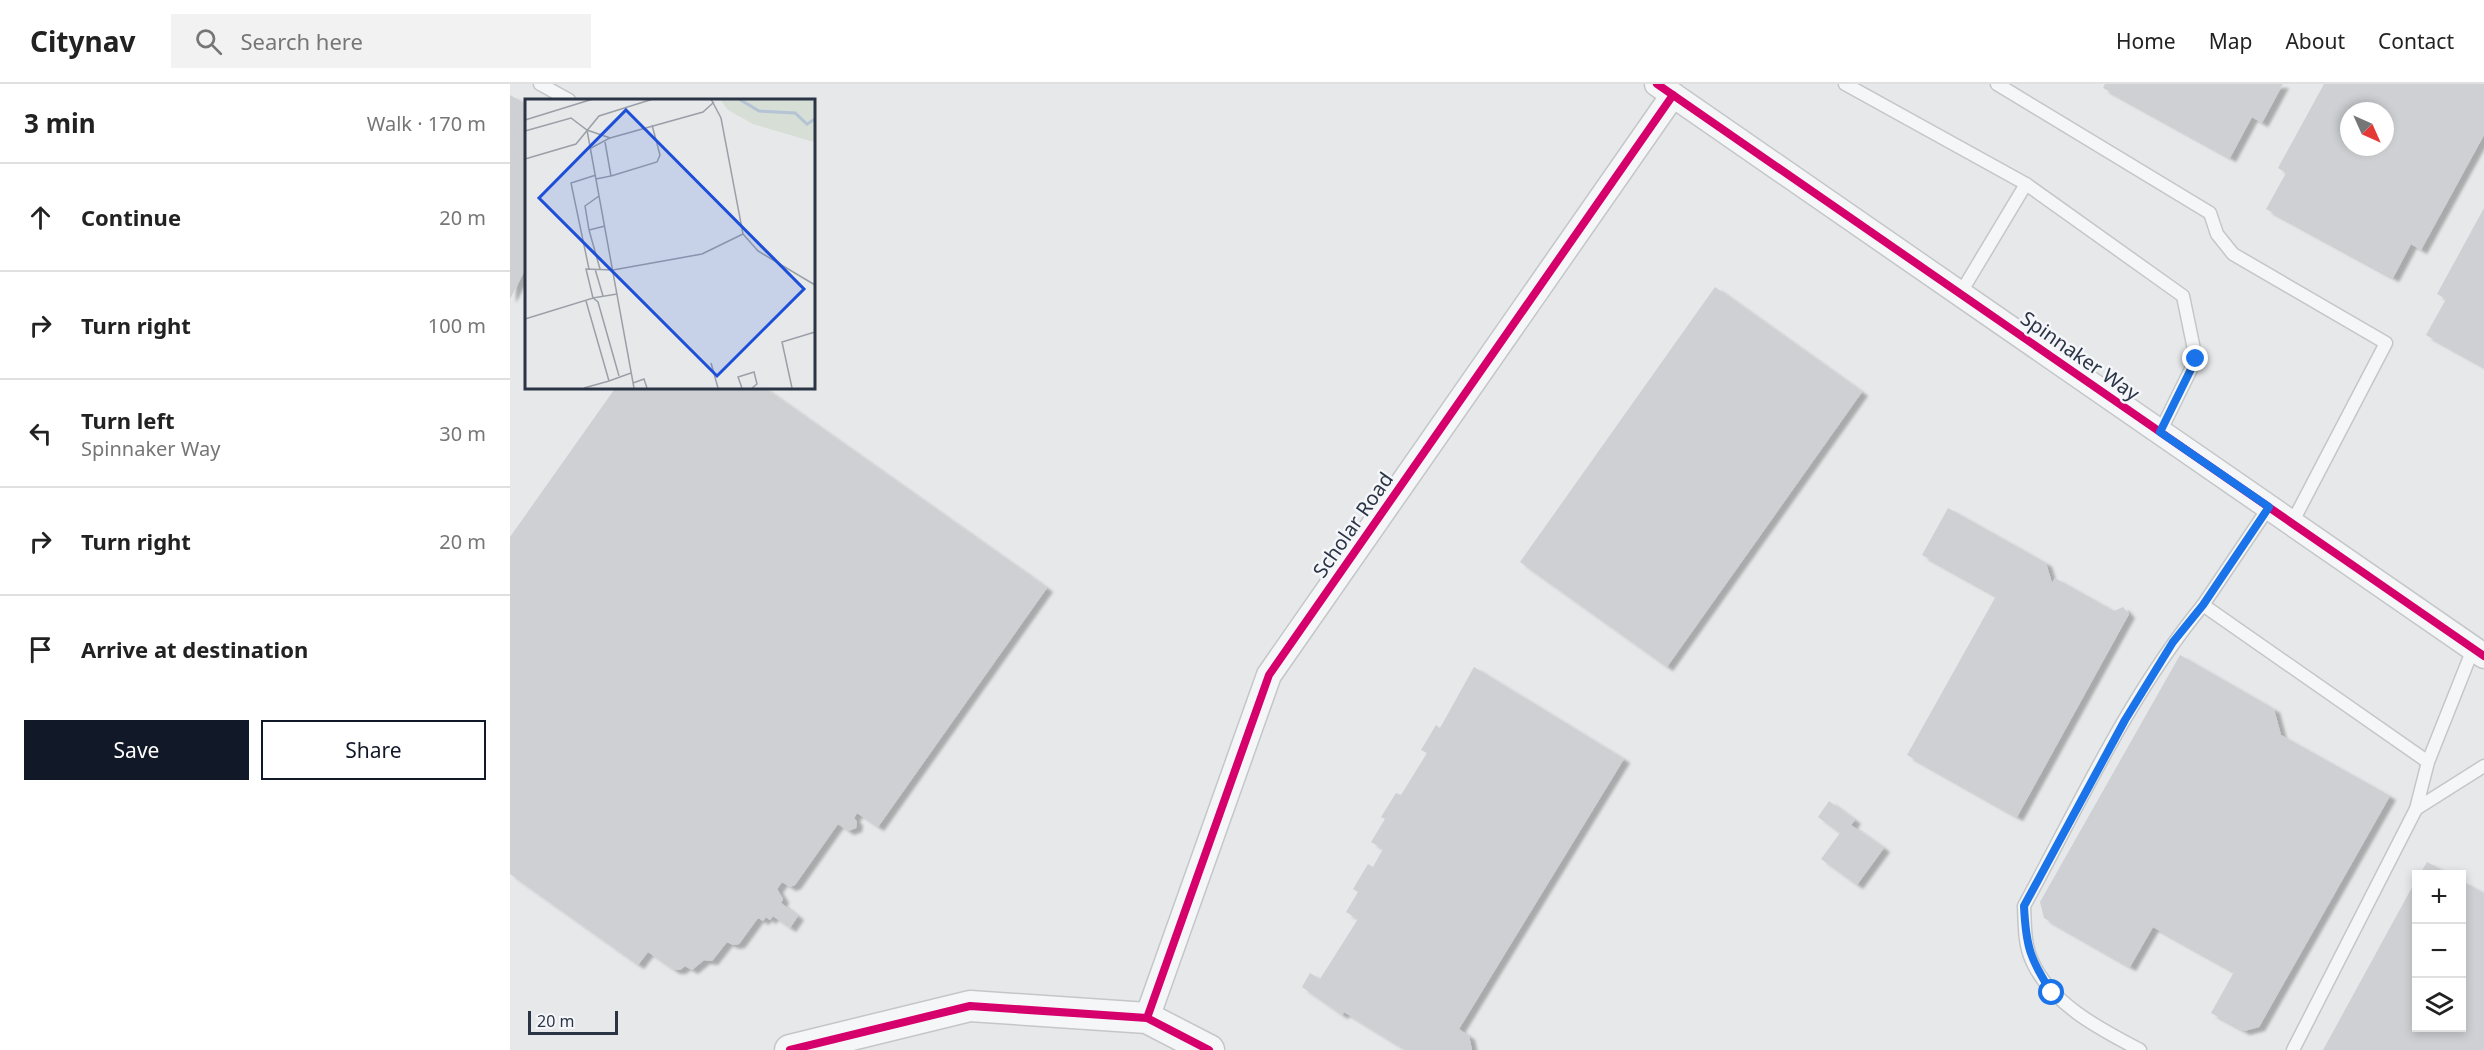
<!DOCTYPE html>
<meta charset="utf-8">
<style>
body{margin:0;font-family:"Noto Sans",sans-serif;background:#f2f2f2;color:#222}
.controls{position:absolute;right:18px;bottom:18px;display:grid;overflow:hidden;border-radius:0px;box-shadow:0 3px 9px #0003}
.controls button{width:54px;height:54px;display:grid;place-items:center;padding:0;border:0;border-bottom:2px solid #e0e0e0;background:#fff;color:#222;font:30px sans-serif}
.compass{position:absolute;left:1830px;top:18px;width:54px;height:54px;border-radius:50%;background:#fff;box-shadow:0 3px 9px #0003;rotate:135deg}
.scale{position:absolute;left:18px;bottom:15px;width:90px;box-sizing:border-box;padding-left:6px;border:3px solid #2b3445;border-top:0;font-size:16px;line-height:21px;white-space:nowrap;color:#2b3445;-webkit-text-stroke:4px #f4f6f9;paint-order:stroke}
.stop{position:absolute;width:18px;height:18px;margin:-14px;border:4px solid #1a73e8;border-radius:50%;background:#fff}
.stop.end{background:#1a73e8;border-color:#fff;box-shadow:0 2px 6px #0008}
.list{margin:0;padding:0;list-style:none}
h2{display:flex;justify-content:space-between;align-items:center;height:78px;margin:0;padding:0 24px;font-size:26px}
h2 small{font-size:20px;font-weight:400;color:#767676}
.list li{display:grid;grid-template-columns:39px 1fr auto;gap:18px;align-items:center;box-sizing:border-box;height:108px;padding:0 24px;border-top:2px solid #e0e0e0}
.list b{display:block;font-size:22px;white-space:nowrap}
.list p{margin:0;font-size:20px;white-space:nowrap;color:#767676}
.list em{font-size:20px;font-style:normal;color:#767676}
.actions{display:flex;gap:12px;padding:18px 24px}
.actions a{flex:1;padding:14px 0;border:2px solid #111827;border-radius:0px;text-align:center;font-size:21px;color:#111827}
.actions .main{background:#111827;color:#fff}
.icon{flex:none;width:33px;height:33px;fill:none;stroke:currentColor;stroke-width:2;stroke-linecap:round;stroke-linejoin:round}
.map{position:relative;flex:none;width:1974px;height:966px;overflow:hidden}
header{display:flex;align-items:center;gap:36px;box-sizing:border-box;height:84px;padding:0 30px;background:#fff;border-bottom:2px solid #e0e0e0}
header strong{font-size:28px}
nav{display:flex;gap:33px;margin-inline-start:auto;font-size:21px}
.search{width:420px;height:54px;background:#f2f2f2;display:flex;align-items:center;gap:15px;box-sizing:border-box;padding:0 21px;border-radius:0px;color:#767676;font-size:22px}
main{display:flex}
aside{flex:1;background:#fff}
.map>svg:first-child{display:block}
</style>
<header>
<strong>Citynav</strong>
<div class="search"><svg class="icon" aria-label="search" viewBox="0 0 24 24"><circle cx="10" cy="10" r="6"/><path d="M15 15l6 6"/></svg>Search here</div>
<nav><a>Home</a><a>Map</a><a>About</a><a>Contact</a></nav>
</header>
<main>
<aside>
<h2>3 min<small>Walk · 170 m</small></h2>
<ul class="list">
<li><svg class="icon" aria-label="ahead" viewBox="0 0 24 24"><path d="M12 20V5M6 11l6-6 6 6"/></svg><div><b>Continue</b></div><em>20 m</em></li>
<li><svg class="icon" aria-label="right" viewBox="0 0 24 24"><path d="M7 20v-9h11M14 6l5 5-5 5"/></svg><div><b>Turn right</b></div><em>100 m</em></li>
<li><svg class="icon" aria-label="left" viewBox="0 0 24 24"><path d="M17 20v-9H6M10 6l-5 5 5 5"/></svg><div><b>Turn left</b><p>Spinnaker Way</p></div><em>30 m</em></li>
<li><svg class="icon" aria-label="right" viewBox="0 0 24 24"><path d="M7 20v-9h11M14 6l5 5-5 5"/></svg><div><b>Turn right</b></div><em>20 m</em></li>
<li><svg class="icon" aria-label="arrive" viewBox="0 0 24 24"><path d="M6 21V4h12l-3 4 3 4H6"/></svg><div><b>Arrive at destination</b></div></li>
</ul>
<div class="actions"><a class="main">Save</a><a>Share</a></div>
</aside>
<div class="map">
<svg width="1974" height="966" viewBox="0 0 1974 966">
<defs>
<filter id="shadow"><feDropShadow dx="6" dy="4" stdDeviation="1.5" flood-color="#0004"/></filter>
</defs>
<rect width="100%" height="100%" fill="#e6e8ea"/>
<!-- building -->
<g fill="#ced0d3" fill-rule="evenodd" filter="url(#shadow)">
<path d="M1595,0H1773L1752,39L1742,33L1720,74L1593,4Z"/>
<path d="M1814,0H1974V51L1911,166L1901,160L1883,194L1756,125L1776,89L1768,84ZM1839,27H1875V63H1839Z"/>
<path d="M0,11L16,20V184L0,215Z"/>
<path d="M1974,124V283L1916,251L1936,215L1927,210Z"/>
<path d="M1205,203L1352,308L1157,583L1010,478Z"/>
<path d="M106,303H253L537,504L368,743L347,729L344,734L347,738L346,744L338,747L328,740L285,801L280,803L272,798L267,805L273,815L271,819L288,832L280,844L263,832L260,836L256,833L253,837L248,834L229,860L223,861L217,858L202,877L194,876L182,886L175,882L170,886H164L138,868L128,881L0,790V453Z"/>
<path d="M1438,424L1536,479L1542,499L1545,494L1604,527L1613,523L1619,530L1507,733L1397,671L1486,512L1412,471Z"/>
<path d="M1670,571L1764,625L1771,651L1880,712L1749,943L1734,947L1701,929L1724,888L1643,843L1620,883L1534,834L1530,818Z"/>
<path d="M964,583L1114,675L949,945L959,952L962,966H896L834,928L832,931L792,903L800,889L810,895L848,835L836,828L848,808L843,805L858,780L863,783L873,765L861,758L875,735L871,733L886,709L891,711L917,669L911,666L926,641L930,644Z"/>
<path d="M1319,717L1345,736L1341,741L1374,764L1347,801L1311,775L1330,749L1308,733Z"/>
<path d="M1917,778L1940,790H1910Z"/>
<path d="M1906,796V944H1952V797L1974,809V966H1813Z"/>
</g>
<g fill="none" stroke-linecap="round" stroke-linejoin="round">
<defs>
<g id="service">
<path d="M30,0L59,16"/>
<path d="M1335,0L1516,100L1450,210"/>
<path d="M1487,0L1700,129L1707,150L1723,170L1876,259L1782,439"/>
<path d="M1516,100L1673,212L1686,275L1650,348"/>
<path d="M1759,423L1693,521L1918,678"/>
<path d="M1963,565L1918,678L1906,725L1974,682"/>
<path d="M1630,966C1590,945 1541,920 1522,877C1514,860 1515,840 1514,822C1569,721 1619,611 1693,521"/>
<path d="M1783,966L1906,725"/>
</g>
<g id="minor">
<path d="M1147,0L1974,572"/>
<path d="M637,934L759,591L1163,11"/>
</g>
<path id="tertiary" d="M280,966L460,922L637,934L699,966"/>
</defs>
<!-- service casing -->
<use href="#service" stroke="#c4c6c8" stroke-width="15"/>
<!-- minor casing -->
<use href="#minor" stroke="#c4c6c8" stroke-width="27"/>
<!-- tertiary casing -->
<use href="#tertiary" stroke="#c4c6c8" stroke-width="33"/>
<!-- service -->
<use href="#service" stroke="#f5f6f7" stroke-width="12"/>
<!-- minor -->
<use href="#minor" stroke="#f5f6f7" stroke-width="24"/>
<!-- tertiary -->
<use href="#tertiary" stroke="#f5f6f7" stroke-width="30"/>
<defs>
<g id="cycleway">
<path d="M1147,0L1974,572"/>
<path d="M637,934L759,591L1163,11"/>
<path d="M280,966L460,922L637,934L699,966"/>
</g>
</defs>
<!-- cycleway casing -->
<use href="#cycleway" stroke="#f4f6f9" stroke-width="11"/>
<!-- cycleway -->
<use href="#cycleway" stroke="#d6006c" stroke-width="8"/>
</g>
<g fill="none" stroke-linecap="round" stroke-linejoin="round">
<!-- route -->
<path stroke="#1a73e8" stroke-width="8" d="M1542,909C1520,875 1516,863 1514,822L1615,636L1663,558L1693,521L1759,423L1650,348L1686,275"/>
</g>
<g text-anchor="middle" stroke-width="5" stroke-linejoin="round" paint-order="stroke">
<!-- street labels -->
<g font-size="20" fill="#2b3445" stroke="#f4f6f9">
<text transform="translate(1570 272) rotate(35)" y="7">Spinnaker Way</text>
<text transform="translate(843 441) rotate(-55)" y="7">Scholar Road</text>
</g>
</g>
<!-- overview -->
<g transform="translate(15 15)">
<rect width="290" height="290" fill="#e6e8ea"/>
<path d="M195,0H289V43L228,25L203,11Z" fill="#d6ded6"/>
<path fill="none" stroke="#b4c4d5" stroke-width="3" d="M214,0L234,12L270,14L282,25L290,20"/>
<path fill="none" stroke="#9ba0a8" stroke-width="1.5" d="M186,0L196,19L218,135L233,152L290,186M0,21L68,0M62,31L109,289M0,32L46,19L62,31L85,39L66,49M85,39L178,13L189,3M0,60L51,45L74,17L128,0M86,77L132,63L135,56L127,26M71,80L86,77L80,43M64,131L60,107L74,97M64,170L46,84L71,76M70,170L78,197M75,170L64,131L80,127M92,195L68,199L61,170L88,171L177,155L218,135M61,202L84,282L106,274M0,220L68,199L73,203L94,277M186,264L193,289M108,284L119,280L122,289M59,289L84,282M217,289L213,278L229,273L232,285L227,289M267,289L257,243L290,233"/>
<path fill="#1d4ed8" fill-opacity="0.15" stroke="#1d4ed8" stroke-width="3" d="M101,11L279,190L192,277L14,99Z"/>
<rect width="290" height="290" fill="none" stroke="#2b3445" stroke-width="3"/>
</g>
</svg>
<div class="controls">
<button>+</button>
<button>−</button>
<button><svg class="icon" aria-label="layers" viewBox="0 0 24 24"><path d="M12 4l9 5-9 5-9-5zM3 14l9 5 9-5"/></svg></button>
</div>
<svg class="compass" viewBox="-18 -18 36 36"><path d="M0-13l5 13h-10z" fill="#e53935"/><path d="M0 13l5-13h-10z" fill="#767676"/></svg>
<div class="scale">20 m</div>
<div class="stop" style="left:1542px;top:909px"></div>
<div class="stop end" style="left:1686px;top:275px"></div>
</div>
</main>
